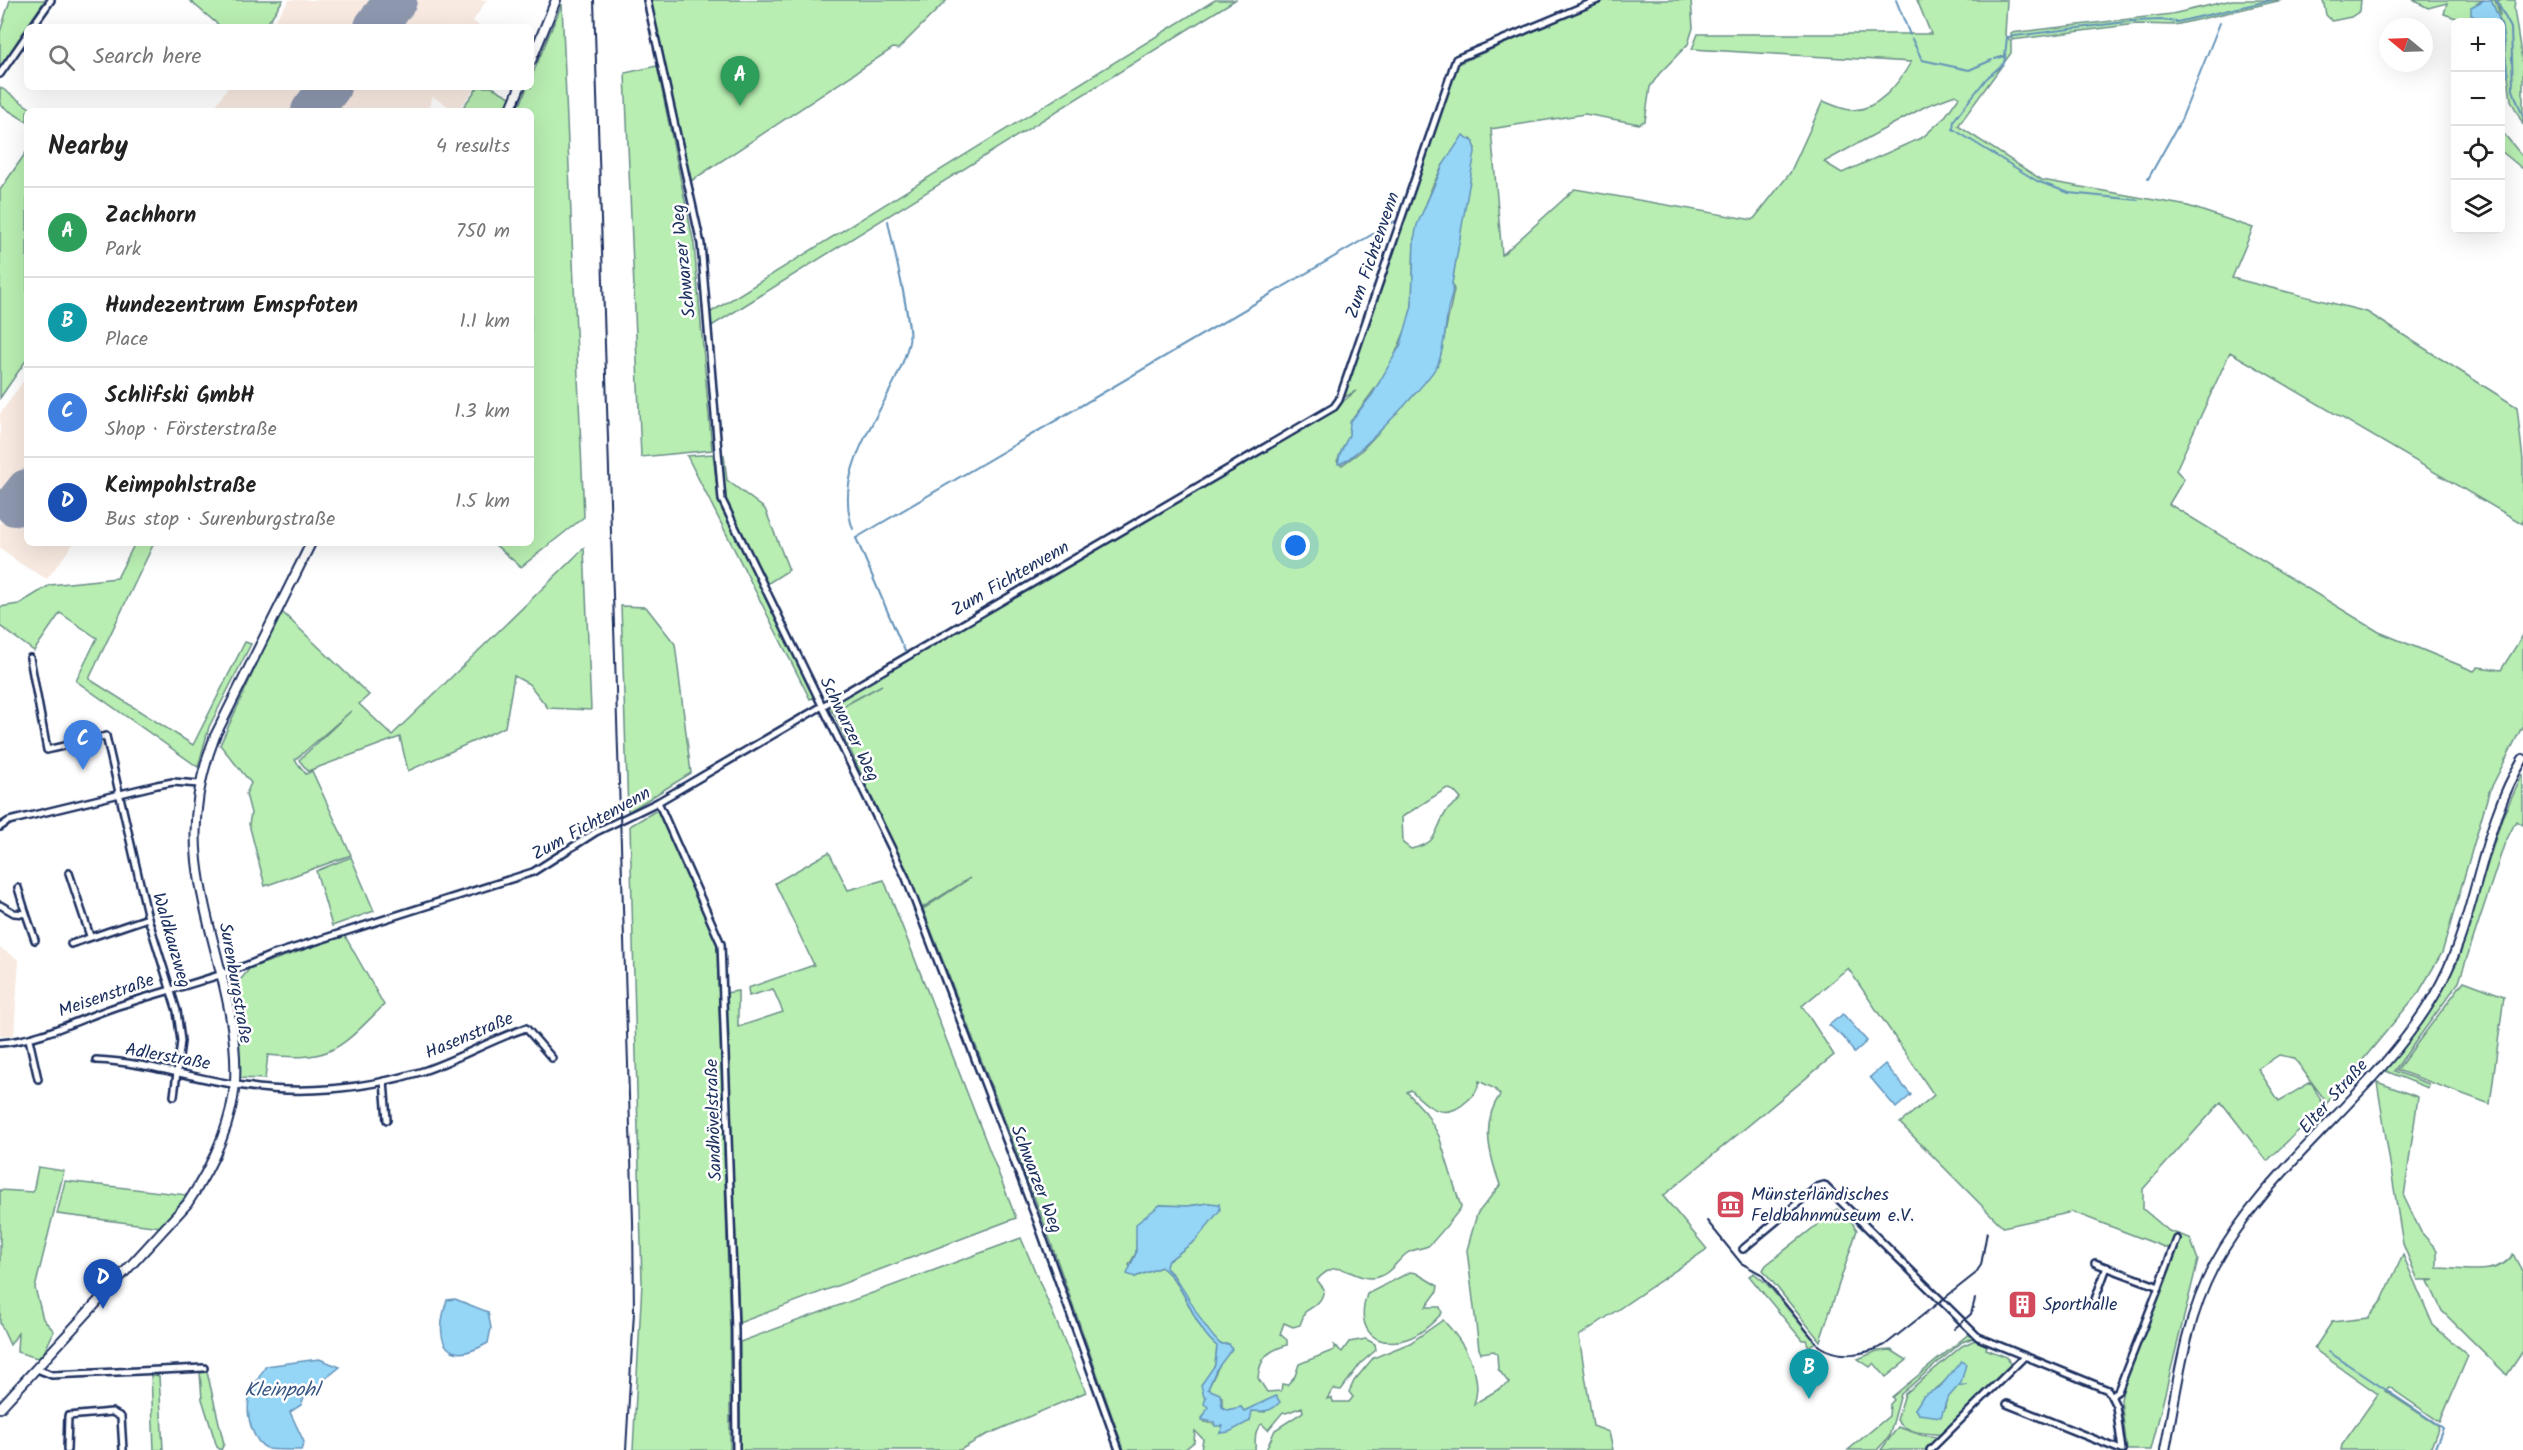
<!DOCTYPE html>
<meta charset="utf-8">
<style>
body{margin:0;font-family:Kalam,sans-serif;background:#f2f2f2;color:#222}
.controls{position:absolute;right:18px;top:18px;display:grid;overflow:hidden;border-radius:9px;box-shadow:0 6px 24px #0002}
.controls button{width:54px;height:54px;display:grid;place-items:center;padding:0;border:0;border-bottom:2px solid #e0e0e0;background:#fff;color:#222;font:30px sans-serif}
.compass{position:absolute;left:2379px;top:18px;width:54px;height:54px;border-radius:50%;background:#fff;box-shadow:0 6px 24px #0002;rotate:289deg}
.you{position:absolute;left:1296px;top:546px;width:21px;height:21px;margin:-15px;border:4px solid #fff;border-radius:50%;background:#1a73e8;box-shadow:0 0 0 9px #1a73e833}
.badge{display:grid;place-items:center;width:39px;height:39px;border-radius:50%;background:#d1495b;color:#fff;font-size:20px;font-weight:700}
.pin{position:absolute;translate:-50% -50px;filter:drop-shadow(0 2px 3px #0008)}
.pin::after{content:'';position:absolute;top:32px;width:21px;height:18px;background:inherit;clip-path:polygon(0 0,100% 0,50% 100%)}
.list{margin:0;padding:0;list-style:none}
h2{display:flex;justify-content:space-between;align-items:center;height:78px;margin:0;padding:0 24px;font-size:26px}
h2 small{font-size:20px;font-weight:400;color:#767676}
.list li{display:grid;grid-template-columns:39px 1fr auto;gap:18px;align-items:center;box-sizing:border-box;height:90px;padding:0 24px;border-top:2px solid #e0e0e0}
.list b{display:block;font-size:22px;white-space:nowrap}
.list p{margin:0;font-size:20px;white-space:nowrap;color:#767676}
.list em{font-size:20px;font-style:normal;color:#767676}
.icon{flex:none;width:33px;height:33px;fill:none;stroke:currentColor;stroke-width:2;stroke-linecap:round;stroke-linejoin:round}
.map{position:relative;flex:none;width:2523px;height:1450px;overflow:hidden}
.search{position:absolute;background:#fff;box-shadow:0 6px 24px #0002;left:24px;top:24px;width:510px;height:66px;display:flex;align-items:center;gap:15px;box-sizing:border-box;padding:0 21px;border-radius:9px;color:#767676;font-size:22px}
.panel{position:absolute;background:#fff;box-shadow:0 6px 24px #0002;left:24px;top:108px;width:510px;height:438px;border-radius:9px}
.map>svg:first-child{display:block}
</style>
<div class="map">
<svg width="2523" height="1450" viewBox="0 0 2523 1450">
<rect width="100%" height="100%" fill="#fff"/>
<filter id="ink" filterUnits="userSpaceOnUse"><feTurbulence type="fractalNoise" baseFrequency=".0167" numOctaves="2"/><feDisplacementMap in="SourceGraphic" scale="12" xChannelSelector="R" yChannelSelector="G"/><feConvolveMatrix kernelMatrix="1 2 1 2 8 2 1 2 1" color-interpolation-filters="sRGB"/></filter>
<g filter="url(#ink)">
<!-- built -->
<g fill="#f8eae1">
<path d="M289,0H487L473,21L481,27H270Z"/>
<path d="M228,87H476L457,111L433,97L427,111H212Z"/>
<path d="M27,376V543H74L47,579L22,565L0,548V414Z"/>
<path d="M0,948L19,960L14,1035L0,1036Z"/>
</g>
<!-- green -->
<g fill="#b8eeb1" stroke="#6a8e88" stroke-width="1.5" fill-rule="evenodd">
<path d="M10,0H45L0,67V32Z"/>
<path d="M189,0H283L265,27H221Z"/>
<path d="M651,0H947L898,49L893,48L691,181Z"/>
<path d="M1215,0H1235L710,327L708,314Z"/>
<path d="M1606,0H1691L1693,28L1688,44L1659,74L1650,87L1645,121L1639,124L1585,114L1491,129L1502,255L1575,189L1753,220L1790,173L1823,101C1831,104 1841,109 1850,110C1877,112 1899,83 1911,62L1692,49L1698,34H1931L1917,0H2007L2005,35L2011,41V53L1958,126L2042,180L2188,206L2253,228L2232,278L2367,312L2517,407L2523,460V524L2230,352L2176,470L2184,479L2169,504L2379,632L2474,671L2478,667L2501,670L2523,635V725L2489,792L2442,953L2419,992L2327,1103L2294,1058L2279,1055L2258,1069L2279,1101L2311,1082L2324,1106L2267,1161L2221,1102L2143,1189V1209L2169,1231L2190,1238L2198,1260L2151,1450H2127L2121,1400L2123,1390L2172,1250L2073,1212L2003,1227L1900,1123L1934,1095L1848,968L1802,1006L1834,1055L1663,1196L1707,1249L1579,1336L1593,1426L1609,1432L1613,1450H1266L1275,1430L1303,1412L1302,1407L1286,1413L1283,1412L1268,1430L1262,1424C1253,1430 1256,1441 1255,1450H1201L1203,1439L1195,1431L1194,1442L1184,1450H1124L1043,1220L923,909L970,878L922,908L833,712L882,685L832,712L829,705L1330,412L1356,391L1343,398L1455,65ZM1955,95L1959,97L1944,118L1923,137L1842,173L1824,162L1926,106ZM1471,138L1475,146L1452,283L1454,290L1439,362L1413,396L1360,452L1342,465L1337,461L1349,435L1351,421L1388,371L1407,326L1412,306L1414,239L1432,187L1443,165ZM1447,788L1454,791L1461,799C1456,803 1449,807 1446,812C1432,834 1440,842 1411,849L1403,843L1402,817ZM1479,1081L1495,1089L1500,1095C1480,1123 1490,1156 1500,1185L1477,1214L1467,1250L1479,1349L1481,1353L1494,1351L1497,1354L1498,1369L1509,1383L1474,1404C1485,1375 1462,1340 1443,1320L1410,1343L1373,1358L1354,1381L1349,1392L1353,1397L1349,1402H1333L1332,1398L1327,1399L1333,1389L1341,1390L1361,1363L1376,1350L1375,1344L1366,1339L1349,1342L1342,1352L1334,1345V1350L1299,1364L1295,1376L1287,1385L1282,1384L1281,1391L1267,1392L1258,1378C1260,1357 1268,1351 1287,1345V1340L1280,1334L1284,1323L1293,1327L1300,1325L1305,1312C1314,1306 1322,1303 1324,1289L1317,1280C1340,1254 1350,1280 1373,1278C1389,1276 1395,1263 1406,1254C1413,1249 1421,1249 1428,1246C1433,1243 1459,1211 1461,1207L1439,1136L1426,1113L1407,1092L1411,1090C1428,1108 1445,1122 1467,1101C1474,1095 1478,1091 1479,1081ZM1209,1203L1196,1240L1167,1262L1166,1268L1174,1276L1208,1332L1220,1344H1229L1208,1389L1222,1397V1407L1227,1410L1241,1407L1244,1411L1276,1397L1265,1412L1252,1411L1239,1426L1220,1433L1224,1426L1205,1422L1202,1418L1208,1412L1207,1379L1215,1365L1217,1346C1191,1325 1188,1287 1161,1267L1135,1277L1129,1265L1136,1253L1137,1224L1160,1205L1188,1206Z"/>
<path d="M2232,0H2282L2175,25L2136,24L2012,40L2011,33L2172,14Z"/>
<path d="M2323,0H2361L2360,11L2351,17L2332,21L2326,15Z"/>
<path d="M2413,0H2484L2477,3L2484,22H2468L2444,14L2447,3L2428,8Z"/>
<path d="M2491,0H2495L2500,16L2498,0H2515L2514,9L2523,67V125L2511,100L2501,23Z"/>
<path d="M562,4L584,517L521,567L493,543H531V111H460L478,87H492L521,103L527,87H531V78Z"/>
<path d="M657,66L694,244L712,450L641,457L625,73Z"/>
<path d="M0,87L34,111H27V122L0,105Z"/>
<path d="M2500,129L2523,157V169L2501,151Z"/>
<path d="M27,151V359L0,398V190Z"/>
<path d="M713,454L719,503L815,697L810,699L687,456Z"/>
<path d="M719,454L724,455L727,480L765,509L789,570L767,584L725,500Z"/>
<path d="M135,543H154L89,679L193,745L245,642L251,644L209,727L198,767L76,681L97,638L60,613L34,651L0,626V607L19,604L50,585L117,578Z"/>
<path d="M584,548L591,710L548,708L529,684L514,676L505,727L408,771L400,737L308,771L299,760L351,711L295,760L306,774L312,771L351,855L265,886L249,824L251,813L246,794L251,783L220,745L281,611L369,695L359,704L392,735Z"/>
<path d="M621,606L646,607L675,644L691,773L628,812Z"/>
<path d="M2523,774V825L2516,821L2504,845L2459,982L2394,1071L2429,1084L2428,1088L2383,1070L2424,1018L2457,963L2502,818Z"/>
<path d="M657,810L717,940L730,1331V1450H633L642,1283L630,826Z"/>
<path d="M829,852L848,890L884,880L1016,1218L739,1323L726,993L738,991V1027L783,1012L773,989L749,996L748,988L814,965L775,883Z"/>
<path d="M351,857L374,911L332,926L316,871Z"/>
<path d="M345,936L384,1005C340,1048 333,1062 268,1055L265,1079L239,1078L238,1023L232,983L242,978L250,968Z"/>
<path d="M2464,981L2504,996L2490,1104L2397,1070Z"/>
<path d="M2377,1082L2418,1097L2404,1197L2421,1232L2437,1250V1268C2461,1268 2499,1278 2513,1254L2523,1273V1351L2507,1375L2442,1311L2428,1281L2434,1280H2418L2403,1244Z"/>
<path d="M38,1167L64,1171L35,1288L43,1319L54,1331L41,1359L17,1352L18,1333L10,1345L0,1323V1190L33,1192Z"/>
<path d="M65,1181L187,1195L161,1227L57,1214Z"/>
<path d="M1837,1209L1849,1218L1857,1230L1820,1341L1763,1270L1766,1265Z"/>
<path d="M1021,1238L1086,1392L984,1436L960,1450H740V1342Z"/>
<path d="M2403,1255L2433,1325L2468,1356L2440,1422L2389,1387L2385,1391L2439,1426L2430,1450H2341L2342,1445L2378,1394L2314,1349L2332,1322L2368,1318L2382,1300Z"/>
<path d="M1410,1272L1416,1273L1438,1286L1437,1292L1426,1307H1440L1442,1313C1432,1324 1417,1337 1403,1340C1368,1348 1357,1323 1367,1294Z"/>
<path d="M1754,1273L1767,1284L1815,1342L1809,1347L1806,1340H1802L1749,1276Z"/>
<path d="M1970,1333L1973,1338L1962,1342L1901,1394L1889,1437L1877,1450H1848L1889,1416L1890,1404L1894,1400L1892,1397Z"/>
<path d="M1975,1340L1987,1346L1986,1349L2007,1357L2011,1366L1943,1435C1928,1433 1906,1434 1897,1420L1905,1394L1962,1346ZM1948,1378L1945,1408L1915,1409C1924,1394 1937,1391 1948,1378Z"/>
<path d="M1891,1350L1907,1360L1886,1377L1874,1363L1870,1367L1858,1359L1877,1351Z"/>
<path d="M207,1372L224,1444L221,1450L217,1447L202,1399L200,1373Z"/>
<path d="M151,1374L159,1376L163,1450H154Z"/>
<path d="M1898,1427L1921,1435L1936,1437L1937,1440L1925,1450H1881Z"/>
</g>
<!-- water -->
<g fill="#95d5f6" stroke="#6493b9" stroke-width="1.5">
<path d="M2484,0H2491L2502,26L2508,76L2501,78L2500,22H2484L2471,15V7Z"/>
<path d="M1463,135L1474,142L1475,152L1452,283C1454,294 1450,299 1448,309C1445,328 1445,346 1438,364C1431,380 1352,464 1338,464L1340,454L1349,435L1350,422L1372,395L1401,344L1412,306L1414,239L1417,225L1443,165Z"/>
<path d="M1843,1014L1867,1041L1854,1053L1847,1041L1829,1025Z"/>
<path d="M1885,1064L1911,1095L1896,1108L1870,1077Z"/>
<path d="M1209,1203L1219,1204L1220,1210L1196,1240L1167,1262L1166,1268C1189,1290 1197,1322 1220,1344H1229L1232,1349L1216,1370L1208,1389L1220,1394L1222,1407L1227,1410L1241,1407L1244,1411L1276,1396L1280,1402C1272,1411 1265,1412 1252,1411L1250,1421L1229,1432L1220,1433L1223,1426H1215L1214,1422L1202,1420L1208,1407L1204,1404L1206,1397H1204L1201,1385L1215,1365L1217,1346C1191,1325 1188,1286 1161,1267L1135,1277L1127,1274L1136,1253V1224L1160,1205L1188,1206Z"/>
<path d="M455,1299L488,1312L491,1328L488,1343C444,1368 434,1340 447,1300Z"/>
<path d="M319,1359L340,1367L305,1395L301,1405L290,1412L304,1442L301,1450C292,1450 276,1450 268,1449C252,1442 246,1415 249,1400C251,1388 260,1376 266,1366Z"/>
<path d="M1961,1361L1966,1364L1961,1383L1947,1399L1941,1417L1918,1414L1915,1409L1923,1396L1940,1387Z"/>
</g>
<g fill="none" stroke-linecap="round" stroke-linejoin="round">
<!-- stream -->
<g stroke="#6493b9" stroke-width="2">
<path d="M1896,0L1910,35"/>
<path d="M2496,0L2511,28L2513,90L2523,117"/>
<path d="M1912,39L1922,60L1969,70L1992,60"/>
<path d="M2005,57L2004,63L1986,79L1954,120L1953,129L2037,181L2069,193L2138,200"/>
<path d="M1995,59L2005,56L2007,37L2134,21L2161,20L2177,22L2272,0"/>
<path d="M2148,179L2181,120L2220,23"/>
<path d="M853,529C829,462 895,405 909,342C913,326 892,242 888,221"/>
<path d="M856,538L1395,221"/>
<path d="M856,538L901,643"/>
<path d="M903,646L905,651"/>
<path d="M2329,1352L2443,1428L2434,1450"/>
<path d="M1959,1386L1966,1385"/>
</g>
<!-- runway -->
<g stroke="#8d97ae" stroke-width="42">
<path d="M375,27L396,0"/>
<path d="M312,111L330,87"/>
<path d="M15,505L27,490"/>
</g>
<defs>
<g id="street">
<path d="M647,0L701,244L722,500L906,878L1037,1221L1119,1450"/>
<path d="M32,27L51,0"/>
<path d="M0,74L27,35"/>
<path d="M30,658L47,750L106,736L148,918L177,1011L181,1041L174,1096"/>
<path d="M658,802L721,944L735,1330L736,1450"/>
<path d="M0,827L9,821L157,785L173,782L199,784"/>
<path d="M69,873L90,936"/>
<path d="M18,888L26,914"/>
<path d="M0,905L14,913L26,914L35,940"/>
<path d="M71,944L148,918"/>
<path d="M29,1039L38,1079"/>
<path d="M0,1043C40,1040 77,1020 115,1007C166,990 220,978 269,956L533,872L596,832L658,802L1334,407L1339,400L1456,59L1598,0"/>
<path d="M96,1060C146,1062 195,1079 244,1086C302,1095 365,1089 420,1072C457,1060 490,1040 526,1028L552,1058"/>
<path d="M384,1081L387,1120"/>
<path d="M1743,1249L1817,1187L1824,1185L1978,1337L2108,1390L2116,1406L2122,1450"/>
<path d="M2095,1263L2159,1287L2118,1391L2112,1395"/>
<path d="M2159,1287L2177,1239"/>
<path d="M2094,1302L2107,1267"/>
<path d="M37,1369L52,1375L204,1368"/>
<path d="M2007,1404L2121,1450"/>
<path d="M67,1450L68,1416L112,1412L121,1417L123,1450"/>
<path d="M1930,1450L2024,1357"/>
</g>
<g id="secondary">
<path d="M531,61L556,0"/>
<path d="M510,111L520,87"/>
<path d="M0,1408L187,1204C211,1168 232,1126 235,1082C239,1006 205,935 197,861C192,817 199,777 215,736L311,543"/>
<path d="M2165,1450C2177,1389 2184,1322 2214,1266C2269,1163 2375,1096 2434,996C2478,922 2478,832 2523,759"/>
</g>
</defs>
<!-- street casing -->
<use href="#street" stroke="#1b2f5e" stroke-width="10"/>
<!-- secondary casing -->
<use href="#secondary" stroke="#1b2f5e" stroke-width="12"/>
<!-- street -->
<use href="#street" stroke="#fff" stroke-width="5"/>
<!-- secondary -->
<use href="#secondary" stroke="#fff" stroke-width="8"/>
<!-- rail -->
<g stroke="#1b2f5e" stroke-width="2">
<path d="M594,0L633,1221L634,1312L626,1450"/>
<path d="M1707,1221L1741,1263L1761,1274L1819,1346C1838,1359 1865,1355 1885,1345L1975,1274L1981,1265L1987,1232"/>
<path d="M1954,1329L1971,1314L1975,1299"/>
</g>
</g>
</g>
<!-- icons -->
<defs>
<symbol id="museum-square" viewBox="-11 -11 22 22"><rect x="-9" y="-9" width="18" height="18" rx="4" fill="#d1495b" stroke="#fff"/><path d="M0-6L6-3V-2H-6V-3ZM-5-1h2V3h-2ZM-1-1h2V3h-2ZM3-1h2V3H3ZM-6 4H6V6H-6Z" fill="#fff"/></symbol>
<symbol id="building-square" viewBox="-11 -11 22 22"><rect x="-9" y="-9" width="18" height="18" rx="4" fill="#d1495b" stroke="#fff"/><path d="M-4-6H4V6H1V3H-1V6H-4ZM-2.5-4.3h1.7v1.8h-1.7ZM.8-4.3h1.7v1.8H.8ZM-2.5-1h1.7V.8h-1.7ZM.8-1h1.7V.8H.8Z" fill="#fff"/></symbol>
</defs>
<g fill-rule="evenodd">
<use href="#museum-square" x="1714" y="1188" width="33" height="33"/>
<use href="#building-square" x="2006" y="1288" width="33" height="33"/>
</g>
<g text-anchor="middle" stroke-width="5" stroke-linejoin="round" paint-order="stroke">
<!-- street labels -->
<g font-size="18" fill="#1b2f5e" stroke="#fff">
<text transform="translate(1372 255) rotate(-71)" y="6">Zum Fichtenvenn</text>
<text transform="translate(683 261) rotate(-96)" y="6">Schwarzer Weg</text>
<text transform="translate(1010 578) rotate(-30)" y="6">Zum Fichtenvenn</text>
<text transform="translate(850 729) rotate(64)" y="6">Schwarzer Weg</text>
<text transform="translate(591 823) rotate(-29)" y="6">Zum Fichtenvenn</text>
<text transform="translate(172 940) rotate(74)" y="6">Waldkauzweg</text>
<text transform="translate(236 983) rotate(80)" y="6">Surenburgstraße</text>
<text transform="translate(106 995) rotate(-19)" y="6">Meisenstraße</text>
<text transform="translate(469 1035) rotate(-23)" y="6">Hasenstraße</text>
<text transform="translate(168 1056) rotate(10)" y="6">Adlerstraße</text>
<text transform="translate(2333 1096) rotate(-48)" y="6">Elter Straße</text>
<text transform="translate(713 1120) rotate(-92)" y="6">Sandhövelstraße</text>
<text transform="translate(1037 1179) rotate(69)" y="6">Schwarzer Weg</text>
</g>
<!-- poi labels -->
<g font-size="18" fill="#1b2f5e" stroke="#fff" text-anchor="start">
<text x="1751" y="1200">Münsterländisches<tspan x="1751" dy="21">Feldbahnmuseum e.V.</tspan></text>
<text x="2043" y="1310">Sporthalle</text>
</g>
<!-- water labels -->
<g font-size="20" font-style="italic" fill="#3a5884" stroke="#fff">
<text x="282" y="1396">Kleinpohl</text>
</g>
</g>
</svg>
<div class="controls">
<button>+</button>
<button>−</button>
<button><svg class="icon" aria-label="locate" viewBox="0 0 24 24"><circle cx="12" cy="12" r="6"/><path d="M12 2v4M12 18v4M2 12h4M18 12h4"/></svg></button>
<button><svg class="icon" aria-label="layers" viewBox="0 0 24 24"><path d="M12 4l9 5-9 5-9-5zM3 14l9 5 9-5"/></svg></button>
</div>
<svg class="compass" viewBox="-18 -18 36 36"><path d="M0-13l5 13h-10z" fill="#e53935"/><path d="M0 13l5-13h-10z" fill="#767676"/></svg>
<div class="you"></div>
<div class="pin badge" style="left:740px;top:106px;background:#2e9e5b">A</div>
<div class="pin badge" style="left:1809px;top:1399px;background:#0f9aa8">B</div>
<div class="pin badge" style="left:83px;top:770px;background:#3f7fe0">C</div>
<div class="pin badge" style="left:103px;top:1309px;background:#1a4fb4">D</div>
<div class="search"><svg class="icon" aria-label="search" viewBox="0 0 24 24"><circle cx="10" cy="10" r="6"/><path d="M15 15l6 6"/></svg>Search here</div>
<section class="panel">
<h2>Nearby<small>4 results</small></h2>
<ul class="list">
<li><span class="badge" style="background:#2e9e5b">A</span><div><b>Zachhorn</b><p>Park</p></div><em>750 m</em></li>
<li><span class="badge" style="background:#0f9aa8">B</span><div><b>Hundezentrum Emspfoten</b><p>Place</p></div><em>1.1 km</em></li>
<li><span class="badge" style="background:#3f7fe0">C</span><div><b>Schlifski GmbH</b><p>Shop · Försterstraße</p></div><em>1.3 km</em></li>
<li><span class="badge" style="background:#1a4fb4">D</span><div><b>Keimpohlstraße</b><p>Bus stop · Surenburgstraße</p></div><em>1.5 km</em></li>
</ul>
</section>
</div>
